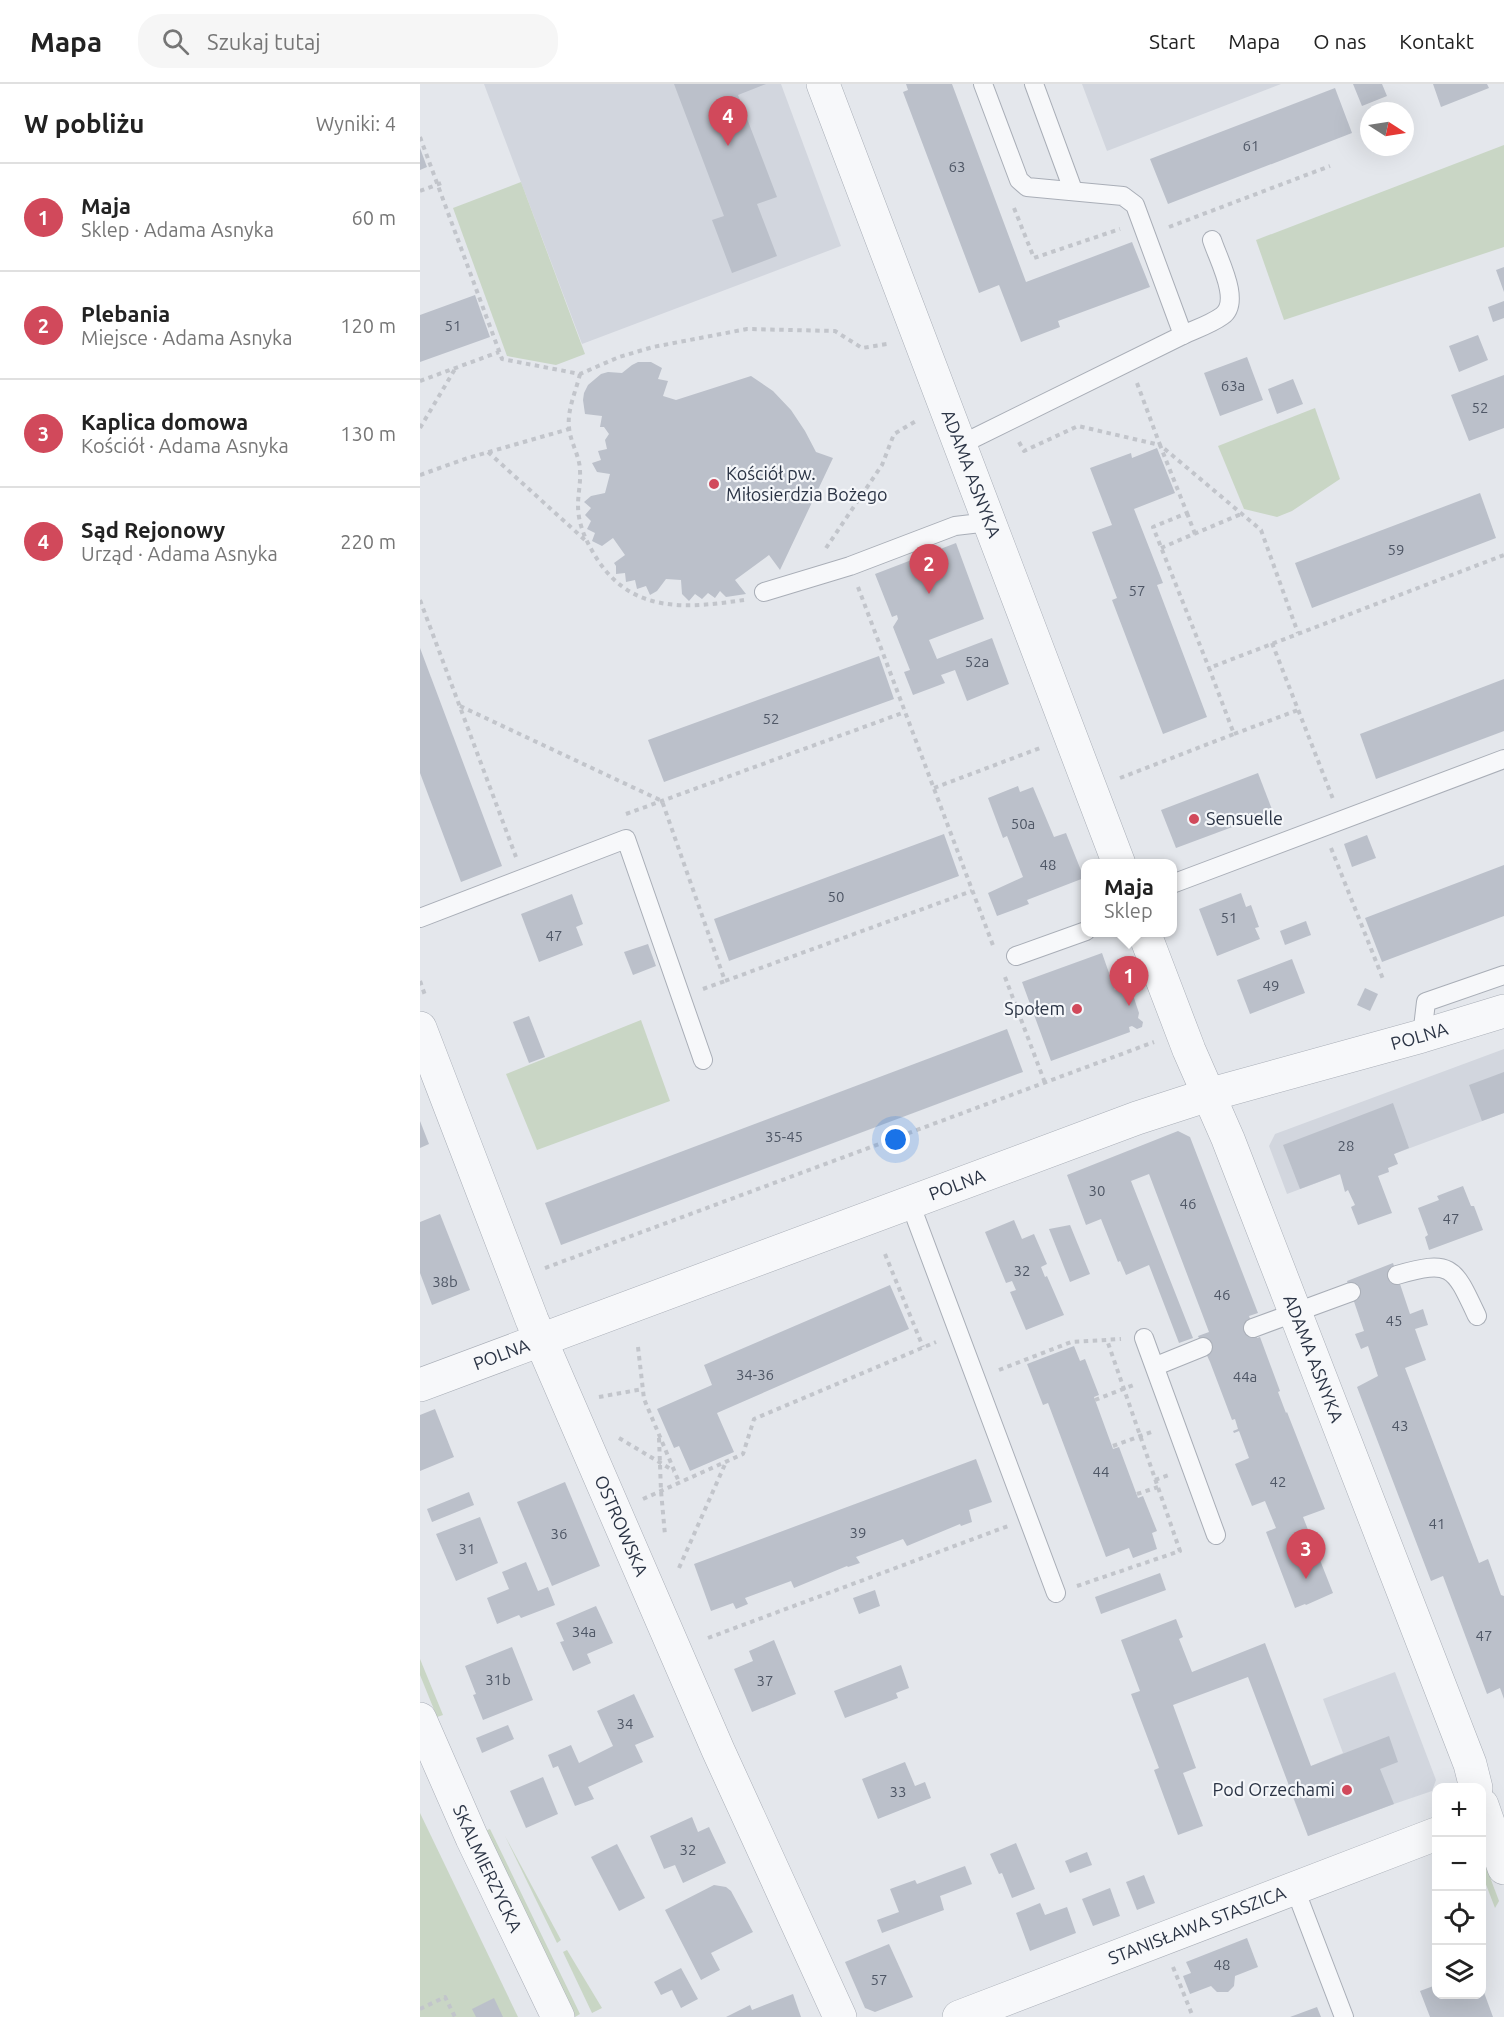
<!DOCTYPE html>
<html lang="pl">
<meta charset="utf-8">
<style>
body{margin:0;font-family:Ubuntu,sans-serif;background:#f6f6f6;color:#222}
.controls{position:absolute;right:18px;bottom:18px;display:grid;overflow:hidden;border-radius:12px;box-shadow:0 6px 24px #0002}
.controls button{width:54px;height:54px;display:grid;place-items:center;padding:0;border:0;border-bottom:2px solid #e0e0e0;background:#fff;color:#222;font:30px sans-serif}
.compass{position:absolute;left:940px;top:18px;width:54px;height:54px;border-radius:50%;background:#fff;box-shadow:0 6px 24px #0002;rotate:102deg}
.you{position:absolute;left:476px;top:1056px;width:21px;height:21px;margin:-15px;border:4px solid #fff;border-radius:50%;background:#1a73e8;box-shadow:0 0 0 9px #1a73e833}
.badge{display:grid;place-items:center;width:39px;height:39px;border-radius:50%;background:#d1495b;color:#fff;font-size:20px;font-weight:700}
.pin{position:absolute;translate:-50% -50px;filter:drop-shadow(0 2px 3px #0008)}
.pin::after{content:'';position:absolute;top:32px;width:21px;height:18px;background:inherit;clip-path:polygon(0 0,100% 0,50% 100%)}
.popup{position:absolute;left:661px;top:775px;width:96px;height:78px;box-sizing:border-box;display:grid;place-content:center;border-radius:12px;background:#fff;filter:drop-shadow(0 2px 4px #0005);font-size:20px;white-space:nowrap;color:#767676}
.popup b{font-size:22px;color:#222}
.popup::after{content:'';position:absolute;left:50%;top:100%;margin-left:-12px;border:12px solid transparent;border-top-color:#fff}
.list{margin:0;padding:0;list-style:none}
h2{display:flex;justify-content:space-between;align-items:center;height:78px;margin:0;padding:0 24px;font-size:26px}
h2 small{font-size:20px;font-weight:400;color:#767676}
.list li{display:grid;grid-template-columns:39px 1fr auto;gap:18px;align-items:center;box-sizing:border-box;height:108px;padding:0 24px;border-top:2px solid #e0e0e0}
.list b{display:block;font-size:22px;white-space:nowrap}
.list p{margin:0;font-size:20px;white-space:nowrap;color:#767676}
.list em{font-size:20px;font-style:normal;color:#767676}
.icon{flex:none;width:33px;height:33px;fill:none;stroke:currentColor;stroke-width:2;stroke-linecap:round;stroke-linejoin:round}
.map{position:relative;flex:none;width:1084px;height:1933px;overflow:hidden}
header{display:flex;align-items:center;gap:36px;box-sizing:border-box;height:84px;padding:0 30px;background:#fff;border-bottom:2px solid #e0e0e0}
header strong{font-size:28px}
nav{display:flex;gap:33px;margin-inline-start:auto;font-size:21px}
.search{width:420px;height:54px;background:#f6f6f6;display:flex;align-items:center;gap:15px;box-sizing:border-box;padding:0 21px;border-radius:24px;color:#767676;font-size:22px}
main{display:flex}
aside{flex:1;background:#fff}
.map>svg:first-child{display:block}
</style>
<header>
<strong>Mapa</strong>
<div class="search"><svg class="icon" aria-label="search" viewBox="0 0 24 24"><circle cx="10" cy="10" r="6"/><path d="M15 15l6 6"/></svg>Szukaj tutaj</div>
<nav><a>Start</a><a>Mapa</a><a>O nas</a><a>Kontakt</a></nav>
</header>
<main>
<aside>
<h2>W pobliżu<small>Wyniki: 4</small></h2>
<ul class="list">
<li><span class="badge">1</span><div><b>Maja</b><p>Sklep · Adama Asnyka</p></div><em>60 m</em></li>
<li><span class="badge">2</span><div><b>Plebania</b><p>Miejsce · Adama Asnyka</p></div><em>120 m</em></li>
<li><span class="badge">3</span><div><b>Kaplica domowa</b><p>Kościół · Adama Asnyka</p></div><em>130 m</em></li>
<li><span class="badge">4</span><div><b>Sąd Rejonowy</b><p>Urząd · Adama Asnyka</p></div><em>220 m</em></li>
</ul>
</aside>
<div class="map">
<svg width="1084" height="1933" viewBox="0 0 1084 1933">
<rect width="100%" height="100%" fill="#e4e7ec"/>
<!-- built -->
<g fill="#d2d6de">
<path d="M64,0H361L421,162L162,260Z"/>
<path d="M662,0H861L687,67Z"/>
<path d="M1084,965V1029L867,1110L849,1062L855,1050Z"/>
<path d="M975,1588L1016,1696L1012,1707L974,1720L888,1752L872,1711L899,1701L891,1682L923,1669L903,1615Z"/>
</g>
<!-- green -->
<g fill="#c9d6c5">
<path d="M1084,61V163L864,236L836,156Z"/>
<path d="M101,98L165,270L136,281L87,272L33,124Z"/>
<path d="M895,324L920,395L872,427L857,433L824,425L798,362Z"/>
<path d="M221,936L250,1017L117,1066L86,990Z"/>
<path d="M0,1575L23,1631L17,1633L0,1591Z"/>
<path d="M0,1729L98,1933H0Z"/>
<path d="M70,1745L160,1930L155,1933L65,1747Z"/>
<path d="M85,1752L141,1856L137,1859Z"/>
<path d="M1062,1772L1079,1817L1075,1824L1062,1790Z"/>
<path d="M147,1866L182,1924L172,1929L143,1868Z"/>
</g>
<!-- building -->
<g fill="#bbc0ca">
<path d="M254,0H346L318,11L357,113L337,120L357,172L312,189L292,136L304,132Z"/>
<path d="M486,0H532L606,198L712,158L730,203L638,237L640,243L601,258L579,201L559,209L483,8L488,6Z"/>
<path d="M933,0H962L967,12L942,22Z"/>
<path d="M1013,0H1067L1069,4L1021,23Z"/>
<path d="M915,4L932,49L748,120L730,75Z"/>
<path d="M0,64L7,83L0,86Z"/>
<path d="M1084,183V208L1076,186Z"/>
<path d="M55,211L70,253L0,278V231Z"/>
<path d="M1084,217V234L1073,238L1068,223Z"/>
<path d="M1058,251L1068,276L1039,288L1029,262Z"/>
<path d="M827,273L843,316L800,332L784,289Z"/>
<path d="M218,278H231L242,284L238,295L248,297L243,312L256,316L331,292L353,307L371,326L385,347L396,368L413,374L360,486L349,471L315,496L326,510L306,513L300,507L295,514L288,509L282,515L275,510L269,517L262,510L261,496L246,495L237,507L230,511L226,502L217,505L215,496L206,498L205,489L196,490V482L194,479L205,471L193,454L182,462L172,457L175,449L167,445L171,437L165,431L171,424L164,418L171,412L185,409L190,390L177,388L172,379L181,376L178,367L187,365L185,356L189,350L184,343H180L182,332L165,330L163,316L164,309L168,301L181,290L188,288L202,289L212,281Z"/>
<path d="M1084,291V344L1049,357L1031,311Z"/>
<path d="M873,295L883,320L857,330L848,305Z"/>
<path d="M737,364L755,409L714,425L743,499L737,501L787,633L743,650L692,516L697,514L672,448L692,441L670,384L711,369L712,374Z"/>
<path d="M1060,409L1076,454L892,524L875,479Z"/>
<path d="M536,459L564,535L509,556L517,575L572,554L589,600L547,617L535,586L521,591L525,599L493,611L484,588L490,586L473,543L478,535L477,531L472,533L455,490Z"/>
<path d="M0,564L82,782L41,798L0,689Z"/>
<path d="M459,572L474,615L244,698L228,656Z"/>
<path d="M1084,595V647L956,695L940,650Z"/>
<path d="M838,689L853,728L756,764L741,726Z"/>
<path d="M598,702L600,708L613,703L634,753L646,749L664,794L607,816L609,820L577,832L568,809L603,793L587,752L583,754L568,714Z"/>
<path d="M524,750L539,792L309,877L294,835Z"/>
<path d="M947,751L956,774L932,783L924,760Z"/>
<path d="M1084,781V832L962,878L945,834Z"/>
<path d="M821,809L826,823L831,821L839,843L835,844L840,855L797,872L779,825Z"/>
<path d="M152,810L163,840L156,843L163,861L119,878L101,830Z"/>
<path d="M886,837L891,851L865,861L860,847Z"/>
<path d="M228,860L236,882L213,891L204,868Z"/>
<path d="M682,869L695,906L706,902L711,905L710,911L714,914L719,929L718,934L723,938L722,943L717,945L712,942L709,943L710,948L631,977L602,898Z"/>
<path d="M872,875L885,909L830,930L817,896Z"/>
<path d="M945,904L958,910L950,927L937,921Z"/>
<path d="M109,932L125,973L109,979L93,938Z"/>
<path d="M587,945L603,988L141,1161L125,1119Z"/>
<path d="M1084,988V1029L1062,1037L1049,1001Z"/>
<path d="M973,1019L989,1064L974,1070L978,1080L968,1084L969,1088L958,1092L972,1129L938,1141L931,1123L935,1121L928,1106L925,1108L920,1090L880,1105L863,1061Z"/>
<path d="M0,1037L9,1060L0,1064Z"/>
<path d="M758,1047L770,1053L838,1229L829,1232L837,1254L840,1253L860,1307L858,1308L866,1329L867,1328L905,1425L883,1433L913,1509L886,1521L885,1520L875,1524L846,1448L856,1444L845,1417L832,1422L815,1380L829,1374L819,1347L814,1349L813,1347L818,1345L815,1335L812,1336L790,1278L778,1252L789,1248L729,1090L711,1097L773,1254L759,1259L729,1181L706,1191L700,1177L698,1178L681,1135L666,1141L647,1091Z"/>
<path d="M1043,1102L1051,1122H1054L1063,1146L1009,1166L1005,1153L1008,1151L998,1124L1019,1116L1017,1112Z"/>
<path d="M20,1130L50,1206L12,1221L0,1189V1138Z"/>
<path d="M594,1136L602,1155L614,1150L627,1180L621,1183L625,1193L627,1192L644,1231L606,1246L590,1208L596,1206L592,1197L586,1199L565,1148Z"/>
<path d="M650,1141L670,1190L650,1198L629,1145Z"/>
<path d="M973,1179L990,1230L1003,1225L1008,1241L995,1245L1006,1276L985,1284L1059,1479L1068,1475L1081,1511L1084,1512V1615L1080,1604L1067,1610L1023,1492L1011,1497L937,1303L958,1292L948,1262L941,1265L935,1250L944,1247L927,1197Z"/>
<path d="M470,1201L489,1245L297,1329L314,1368L270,1387L259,1362L254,1364L237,1325L292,1301L284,1281Z"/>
<path d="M654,1262L660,1277L665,1275L679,1311L674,1313L693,1365L699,1363L718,1414L723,1412L737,1447L732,1449L737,1465L713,1474L709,1464L686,1473L628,1319L623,1321L607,1280Z"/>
<path d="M15,1325L34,1373L0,1387V1331Z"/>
<path d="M556,1375L572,1418L549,1426L552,1438L541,1442L540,1440L487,1462L483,1455L436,1473L440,1479L428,1483L427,1482L374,1504L371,1497L325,1514L328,1520L316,1525L313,1519L291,1527L274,1480Z"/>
<path d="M145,1398L180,1482L132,1502L97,1418Z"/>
<path d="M49,1408L54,1421L12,1438L7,1425Z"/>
<path d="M60,1433L78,1479L36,1497L16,1450Z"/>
<path d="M106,1478L118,1507L128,1503L135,1521L101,1534L99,1531L77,1540L67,1514L89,1505L82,1488Z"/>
<path d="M740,1489L746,1506L681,1530L675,1513Z"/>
<path d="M455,1506L460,1522L439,1530L433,1514Z"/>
<path d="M176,1522L193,1559L167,1570L171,1579L153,1587L140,1558L144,1557L136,1539Z"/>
<path d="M756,1535L763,1553L759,1555L772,1588L845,1559L891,1682L969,1652L978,1678L960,1685L974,1720L888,1752L828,1593L753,1621L776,1684L763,1689L783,1742L758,1751L734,1686L739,1684L711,1610L720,1607L701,1556Z"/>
<path d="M354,1556L376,1610L332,1628L314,1585L333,1577L329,1567Z"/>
<path d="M92,1563L113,1616L63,1636L53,1611L56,1610L45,1582Z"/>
<path d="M481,1581L489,1604L476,1609L478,1614L425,1634L414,1607Z"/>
<path d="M214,1610L234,1653L215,1661L223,1678L168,1703L174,1715L155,1722L138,1682L133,1684L128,1671L151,1661L159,1679L193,1662L177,1627Z"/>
<path d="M88,1641L94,1655L62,1669L56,1654Z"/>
<path d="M485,1678L495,1702L505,1698L511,1714L458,1735L442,1695Z"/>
<path d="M123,1693L138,1730L106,1744L90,1707Z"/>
<path d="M272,1733L278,1748L289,1743L306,1779L263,1799L255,1781L244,1785L230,1752Z"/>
<path d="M596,1759L615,1805L592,1814L582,1789L579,1790L570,1770Z"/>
<path d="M197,1760L225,1814L199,1827L171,1773Z"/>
<path d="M667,1768L672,1781L650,1789L645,1777Z"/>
<path d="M545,1782L552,1800L520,1812L524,1826L462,1849L457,1836L479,1828L470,1805L495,1796L497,1800Z"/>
<path d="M724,1791L735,1819L717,1826L706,1798Z"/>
<path d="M294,1801L306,1803L311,1807L333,1848L291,1869L300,1886L281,1896L245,1826Z"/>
<path d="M690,1804L700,1832L673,1842L662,1815Z"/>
<path d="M620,1819L625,1831L647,1823L656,1849L610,1867L596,1829Z"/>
<path d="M827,1854L838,1883L815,1892L814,1902L808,1908H797L791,1902L770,1910L763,1892L771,1889L766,1878Z"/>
<path d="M469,1860L493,1913L455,1928L445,1924L425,1878Z"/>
<path d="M261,1884L278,1915L261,1924L252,1906L241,1911L234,1898Z"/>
<path d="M1016,1901L1017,1911H1040L1041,1914L1050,1911H1062V1903L1073,1933H1010L1000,1907Z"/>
<path d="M373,1910L381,1933H306L330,1921L332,1926Z"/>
<path d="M74,1914L83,1933H56L52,1925Z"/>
<path d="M897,1923L901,1933H870Z"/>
</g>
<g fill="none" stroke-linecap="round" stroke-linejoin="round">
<defs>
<g id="service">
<path d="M614,0L653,106"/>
<path d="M763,251C776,245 791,240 802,232C822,218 798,175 792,156"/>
<path d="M540,361L763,251L715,121L703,112L607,103L599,96L563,0"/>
<path d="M344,508L430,482L535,442L569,438"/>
<path d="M752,800L1084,675"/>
<path d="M0,834L206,755L283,976"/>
<path d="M596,872L666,847"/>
<path d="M1002,952L1006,918L1084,891"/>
<path d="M490,1119L636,1509"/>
<path d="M977,1191C1032,1175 1034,1183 1057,1232"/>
<path d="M833,1244L931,1208"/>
<path d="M724,1254L796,1451"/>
<path d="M736,1282L783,1263"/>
<path d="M875,1805L924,1933"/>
</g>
<g id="minor">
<path id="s1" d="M403,0L699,780"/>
<path id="s2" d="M724,848L769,966L808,1055L1050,1680L1056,1704"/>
<path id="s3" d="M0,944L112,1236L298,1666L420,1933"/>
<path id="s4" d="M0,1635L52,1754L138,1933"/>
<path d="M1062,1721L1084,1784"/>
<path id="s5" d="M539,1933L1016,1750"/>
</g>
<g id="tertiary">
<path id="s6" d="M0,1301L717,1034L788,1011L1002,952L1084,927"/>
</g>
</defs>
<!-- service casing -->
<use href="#service" stroke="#a9aeb7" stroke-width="20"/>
<!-- minor casing -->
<use href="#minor" stroke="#a9aeb7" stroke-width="34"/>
<!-- tertiary casing -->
<use href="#tertiary" stroke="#a9aeb7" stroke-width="34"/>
<!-- path -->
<g stroke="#c2c5cb" stroke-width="4" stroke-dasharray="4.5 4.5" stroke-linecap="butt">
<path d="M0,53L82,275L160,290L199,273L233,263L327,245L415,247L442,264L467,260"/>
<path d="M0,107L24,98"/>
<path d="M594,124L614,174L700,145"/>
<path d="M749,143L910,82"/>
<path d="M160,290C156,307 147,326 149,343C150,358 160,372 160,387C161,403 156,415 159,433C162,450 170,464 179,478C215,530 268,524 324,516"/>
<path d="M0,297L79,268"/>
<path d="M717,299L740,361L841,446L878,549"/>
<path d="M0,344L35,285"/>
<path d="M599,358L604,367L658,342L740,361L767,429L733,443L789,584"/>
<path d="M68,368L165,456"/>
<path d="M0,391L48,374L149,345"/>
<path d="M767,429L775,450"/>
<path d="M406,464L462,381L474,350L496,337"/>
<path d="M741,464L821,430"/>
<path d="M438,503L574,864"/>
<path d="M0,516L96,773"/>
<path d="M852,559L913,715"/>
<path d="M40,622L242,717L305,897L552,807"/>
<path d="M814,650L878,626"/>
<path d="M700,694L814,650L789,584L1084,471"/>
<path d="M514,704L620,664"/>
<path d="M206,730L485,628"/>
<path d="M911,764L963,895"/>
<path d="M585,893L625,999"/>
<path d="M0,897L6,914"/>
<path d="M283,905L305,897"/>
<path d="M465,1170L503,1263"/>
<path d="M125,1184L734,958"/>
<path d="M218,1263L224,1315L259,1398"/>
<path d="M579,1286L651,1258L701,1255"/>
<path d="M179,1313L223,1305"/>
<path d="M675,1316L716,1300"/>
<path d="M199,1354L254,1387"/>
<path d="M239,1354L241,1407L245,1451"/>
<path d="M693,1362L734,1347"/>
<path d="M735,1396L749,1391"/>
<path d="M717,1410L738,1403"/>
<path d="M223,1415L323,1370L334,1335L516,1258"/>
<path d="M259,1484L306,1378"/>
<path d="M657,1502L760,1467L687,1256"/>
<path d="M288,1554L588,1442"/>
<path d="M753,1883L773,1933"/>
<path d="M0,1925L25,1913L35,1933"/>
</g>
<!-- service -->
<use href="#service" stroke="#f7f8fa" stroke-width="18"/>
<!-- minor -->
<use href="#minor" stroke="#f7f8fa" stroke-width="33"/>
<!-- tertiary -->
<use href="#tertiary" stroke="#f7f8fa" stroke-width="33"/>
</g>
<!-- markers -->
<g fill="#d1495b" stroke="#f4f6f9" stroke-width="2">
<circle cx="294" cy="400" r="6"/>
<circle cx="774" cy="735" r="6"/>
<circle cx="657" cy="925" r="6"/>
<circle cx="927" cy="1706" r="6"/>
</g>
<g text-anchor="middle" stroke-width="4.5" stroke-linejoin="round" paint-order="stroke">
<!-- number labels -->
<g font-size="15" fill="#4f5766">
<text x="831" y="67">61</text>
<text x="537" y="88">63</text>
<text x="33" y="247">51</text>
<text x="813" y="307">63a</text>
<text x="1060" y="329">52</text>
<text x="976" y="471">59</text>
<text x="717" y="512">57</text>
<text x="557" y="583">52a</text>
<text x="351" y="640">52</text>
<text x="603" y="745">50a</text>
<text x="628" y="786">48</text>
<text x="416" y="818">50</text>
<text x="809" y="839">51</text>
<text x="134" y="857">47</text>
<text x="851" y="907">49</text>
<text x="364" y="1058">35-45</text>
<text x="926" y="1067">28</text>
<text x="677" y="1112">30</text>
<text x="768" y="1125">46</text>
<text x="1031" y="1140">47</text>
<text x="602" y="1192">32</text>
<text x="25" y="1203">38b</text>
<text x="802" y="1216">46</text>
<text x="974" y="1242">45</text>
<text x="335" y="1296">34-36</text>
<text x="825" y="1298">44a</text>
<text x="980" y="1347">43</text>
<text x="681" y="1393">44</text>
<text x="858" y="1403">42</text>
<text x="1017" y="1445">41</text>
<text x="438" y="1454">39</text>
<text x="139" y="1455">36</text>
<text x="47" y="1470">31</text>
<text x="164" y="1553">34a</text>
<text x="1064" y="1557">47</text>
<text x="78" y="1601">31b</text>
<text x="345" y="1602">37</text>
<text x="205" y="1645">34</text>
<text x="478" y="1713">33</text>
<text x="268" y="1771">32</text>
<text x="802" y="1886">48</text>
<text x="459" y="1901">57</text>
</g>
<!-- poi labels -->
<g font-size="18" fill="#2b3445" stroke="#f4f6f9" text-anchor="start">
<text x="306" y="396">Kościół pw.<tspan x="306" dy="21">Miłosierdzia Bożego</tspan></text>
<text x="786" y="741">Sensuelle</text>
<text x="645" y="931" text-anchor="end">Społem</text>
<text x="915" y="1712" text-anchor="end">Pod Orzechami</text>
</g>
<!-- street labels -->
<g font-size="18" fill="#2b3445" stroke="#f4f6f9">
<text dy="6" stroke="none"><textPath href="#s1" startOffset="417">ADAMA ASNYKA</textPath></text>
<text dy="6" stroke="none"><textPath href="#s6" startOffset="1059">POLNA</textPath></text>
<text dy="6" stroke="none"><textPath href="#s6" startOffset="573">POLNA</textPath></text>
<text dy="6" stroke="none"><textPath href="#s6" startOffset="87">POLNA</textPath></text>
<text dy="6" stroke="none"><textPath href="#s2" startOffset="459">ADAMA ASNYKA</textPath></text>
<text dy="6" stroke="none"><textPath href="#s3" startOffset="537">OSTROWSKA</textPath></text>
<text dy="6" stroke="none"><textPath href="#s4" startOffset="164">SKALMIERZYCKA</textPath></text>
<text dy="6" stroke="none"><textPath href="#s5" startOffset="255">STANISŁAWA STASZICA</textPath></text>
</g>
</g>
</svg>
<div class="controls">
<button>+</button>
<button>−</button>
<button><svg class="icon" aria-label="locate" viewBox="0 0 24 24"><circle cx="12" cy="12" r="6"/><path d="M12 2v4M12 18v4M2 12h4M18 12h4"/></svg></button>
<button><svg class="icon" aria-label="layers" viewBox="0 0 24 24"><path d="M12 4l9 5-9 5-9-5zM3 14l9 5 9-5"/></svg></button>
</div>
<svg class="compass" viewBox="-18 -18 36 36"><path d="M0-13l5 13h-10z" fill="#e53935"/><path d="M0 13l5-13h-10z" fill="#767676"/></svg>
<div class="you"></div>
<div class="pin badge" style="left:709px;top:922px">1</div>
<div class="popup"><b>Maja</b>Sklep</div>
<div class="pin badge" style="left:509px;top:510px">2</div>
<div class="pin badge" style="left:886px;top:1495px">3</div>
<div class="pin badge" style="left:308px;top:62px">4</div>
</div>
</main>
